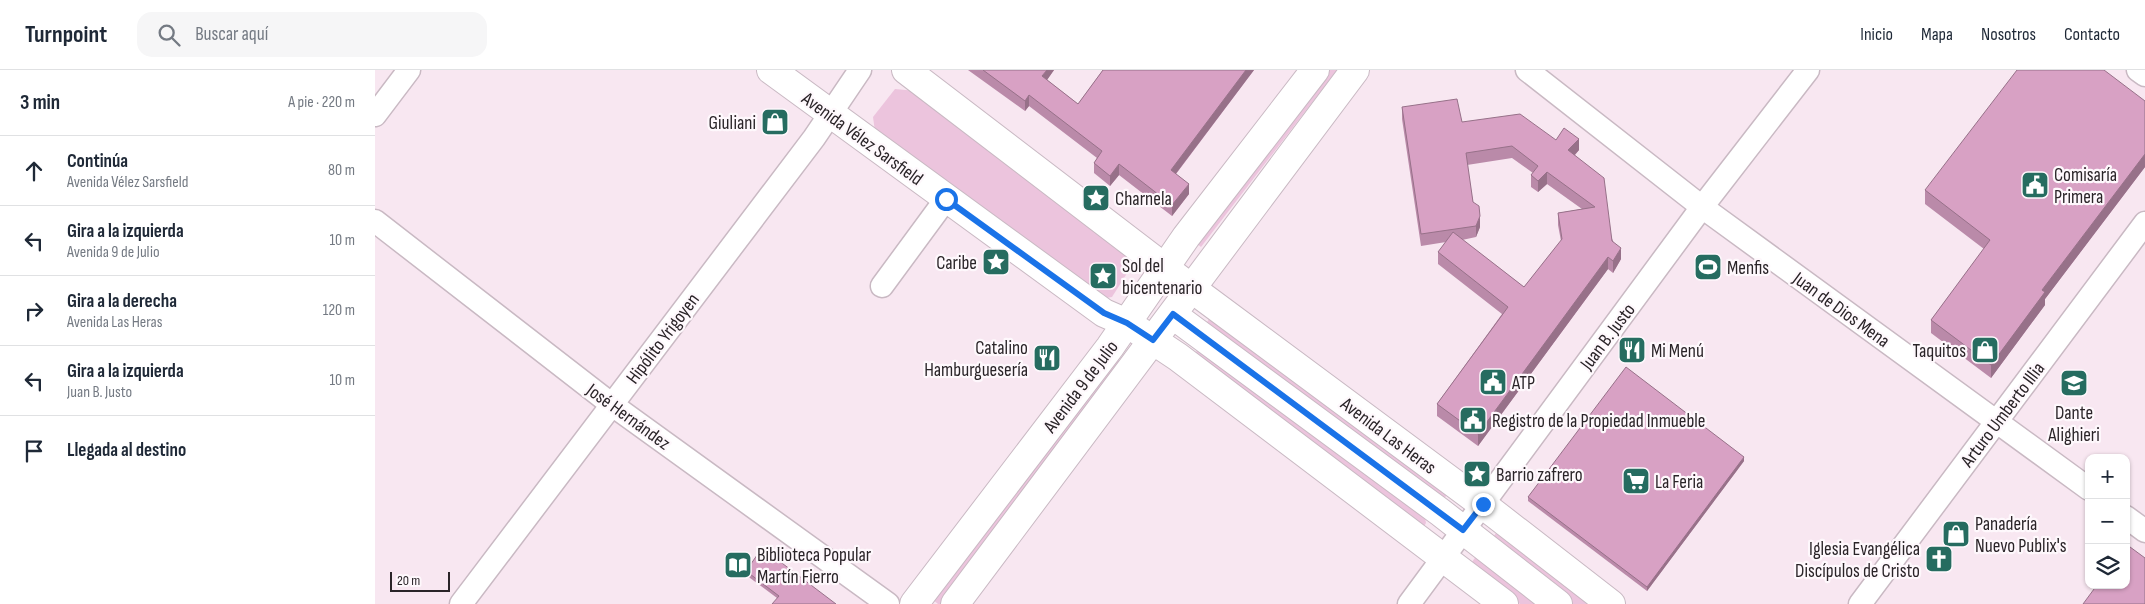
<!DOCTYPE html>
<html lang="es">
<meta charset="utf-8">
<style>
body{margin:0;font-family:"Sofia Sans Condensed",sans-serif;background:#f6f6f7;color:#1f2937}
.controls{position:absolute;right:15px;bottom:15px;display:grid;overflow:hidden;border-radius:10px;box-shadow:0 1px 4px #0004}
.controls button{width:45px;height:45px;display:grid;place-items:center;padding:0;border:0;border-bottom:1px solid #e0e1e3;background:#fff;color:#1f2937;font:25px sans-serif}
.scale{position:absolute;left:15px;bottom:12px;width:60px;box-sizing:border-box;padding-left:5px;border:2px solid #2a2428;border-top:0;font-size:14px;line-height:18px;white-space:nowrap;color:#2a2428;-webkit-text-stroke:4px #fef8fc;paint-order:stroke}
.stop{position:absolute;width:15px;height:15px;margin:-11px;border:4px solid #1a73e8;border-radius:50%;background:#fff}
.stop.end{background:#1a73e8;border-color:#fff;box-shadow:0 1px 5px #0008}
.list{margin:0;padding:0;list-style:none}
h2{display:flex;justify-content:space-between;align-items:center;height:65px;margin:0;padding:0 20px;font-size:21px}
h2 small{font-size:16px;font-weight:400;color:#747a83}
.list li{display:grid;grid-template-columns:32px 1fr auto;gap:15px;align-items:center;box-sizing:border-box;height:70px;padding:0 20px;border-top:1px solid #e0e1e3}
.list b{display:block;font-size:19px;white-space:nowrap}
.list p{margin:0;font-size:16px;white-space:nowrap;color:#747a83}
.list em{font-size:16px;font-style:normal;color:#747a83}
.icon{flex:none;width:28px;height:28px;fill:none;stroke:currentColor;stroke-width:2;stroke-linecap:round;stroke-linejoin:round}
.map{position:relative;flex:none;width:1770px;height:534px;overflow:hidden}
header{display:flex;align-items:center;gap:30px;box-sizing:border-box;height:70px;padding:0 25px;background:#fff;border-bottom:1px solid #e0e1e3}
header strong{font-size:24px}
nav{display:flex;gap:28px;margin-inline-start:auto;font-size:18px}
.search{width:350px;height:45px;background:#f6f6f7;display:flex;align-items:center;gap:12px;box-sizing:border-box;padding:0 18px;border-radius:15px;color:#747a83;font-size:19px}
main{display:flex}
aside{flex:1;background:#fff}
.map>svg:first-child{display:block}
</style>
<header>
<strong>Turnpoint</strong>
<div class="search"><svg class="icon" aria-label="search" viewBox="0 0 24 24"><circle cx="10" cy="10" r="6"/><path d="M15 15l6 6"/></svg>Buscar aquí</div>
<nav><a>Inicio</a><a>Mapa</a><a>Nosotros</a><a>Contacto</a></nav>
</header>
<main>
<aside>
<h2>3 min<small>A pie · 220 m</small></h2>
<ul class="list">
<li><svg class="icon" aria-label="ahead" viewBox="0 0 24 24"><path d="M12 20V5M6 11l6-6 6 6"/></svg><div><b>Continúa</b><p>Avenida Vélez Sarsfield</p></div><em>80 m</em></li>
<li><svg class="icon" aria-label="left" viewBox="0 0 24 24"><path d="M17 20v-9H6M10 6l-5 5 5 5"/></svg><div><b>Gira a la izquierda</b><p>Avenida 9 de Julio</p></div><em>10 m</em></li>
<li><svg class="icon" aria-label="right" viewBox="0 0 24 24"><path d="M7 20v-9h11M14 6l5 5-5 5"/></svg><div><b>Gira a la derecha</b><p>Avenida Las Heras</p></div><em>120 m</em></li>
<li><svg class="icon" aria-label="left" viewBox="0 0 24 24"><path d="M17 20v-9H6M10 6l-5 5 5 5"/></svg><div><b>Gira a la izquierda</b><p>Juan B. Justo</p></div><em>10 m</em></li>
<li><svg class="icon" aria-label="arrive" viewBox="0 0 24 24"><path d="M6 21V4h12l-3 4 3 4H6"/></svg><div><b>Llegada al destino</b></div></li>
</ul>
</aside>
<div class="map">
<svg width="1770" height="534" viewBox="0 0 1770 534">
<rect width="100%" height="100%" fill="#f8e7f1"/>
<!-- green -->
<g fill="#ecc4dd">
<path d="M953,0H962L826,177L820,172Z"/>
<path d="M520,19L541,21L753,178L756,197L737,227L719,230L501,69L498,47Z"/>
<path d="M836,246L1073,423L1069,429L833,257L832,252Z"/>
<path d="M825,280L1050,448L1051,453L1048,458L816,287L820,282Z"/>
<path d="M740,288L747,292L569,534H563L557,529Z"/>
<path d="M1124,459L1221,534H1191L1113,474Z"/>
<path d="M1104,482L1171,534H1145L1095,495Z"/>
</g>
<g fill="none" stroke-linecap="round" stroke-linejoin="round">
<defs>
<g id="minor">
<path d="M1152,0L1327,137L1714,419"/>
<path d="M1763,0L1770,5"/>
<path d="M0,45L34,0"/>
<path d="M0,151L236,334L513,534"/>
<path d="M507,216L571,129"/>
<path d="M1751,447L1770,461"/>
<path d="M86,534L439,68L485,0"/>
<path d="M1034,534L1327,137L1433,0"/>
<path d="M1485,534L1770,153"/>
</g>
<g id="major">
<path d="M396,0L729,243L752,253L803,287L1129,534"/>
<path d="M531,0L816,218L1107,434L1236,534"/>
<path d="M798,245L1065,442L1183,534"/>
<path d="M539,534L735,277L811,167L940,0"/>
<path d="M580,534C714,357 847,179 980,0"/>
</g>
</defs>
<!-- minor casing -->
<use href="#minor" stroke="#c9b9c3" stroke-width="25"/>
<!-- major casing -->
<use href="#major" stroke="#c9b9c3" stroke-width="30"/>
<!-- minor -->
<use href="#minor" stroke="#fff" stroke-width="22"/>
<!-- major -->
<use href="#major" stroke="#fff" stroke-width="28"/>
</g>
<!-- wall -->
<g fill="#ba8aa9" fill-rule="evenodd">
<path d="M593,0H679L672,10L703,34L728,0H879L801,104L814,124L797,146L744,105L735,116L719,103V93L722,88L654,36L650,41Z"/>
<path d="M1770,31V97L1670,229V235L1616,308L1556,263V250L1609,179L1550,134V120Z"/>
<path d="M1027,37L1087,52L1181,70L1204,80L1200,85L1246,189L1238,203L1233,199L1103,376L1062,346V334L1127,244L1063,194V182L1071,172L1046,176L1027,49ZM1137,88L1158,103L1156,105V117L1163,122L1172,114L1207,139L1183,143V155L1186,171L1149,217L1087,170L1101,167L1105,157L1098,132L1092,95Z"/>
<path d="M1369,391L1272,521L1153,431V427Z"/>
<path d="M371,501L461,534L402,528L371,505Z"/>
</g>
<!-- shaded-wall -->
<g fill="#977189">
<path d="M672,0H679L667,17V6Z"/>
<path d="M871,0H879L796,110V100Z"/>
<path d="M654,25V36L650,41V31Z"/>
<path d="M1204,69V80L1193,92V80Z"/>
<path d="M1770,84V97L1670,229V235L1616,308V295L1667,220Z"/>
<path d="M744,94V105L735,116V106Z"/>
<path d="M1172,102V114L1163,122V111Z"/>
<path d="M814,114V124L797,146V135Z"/>
<path d="M1105,146V157L1101,167V156Z"/>
<path d="M1246,178V189L1238,203V191Z"/>
<path d="M1233,187V199L1103,376V364Z"/>
<path d="M1369,387V391L1272,521V517Z"/>
</g>
<!-- building -->
<g fill="#d8a1c4" stroke="#977189">
<path d="M608,0H672L667,6L703,34L728,0H871L796,100L814,114L797,135L744,94L735,106L719,93L727,81L654,25L650,31Z"/>
<path d="M1642,0H1729L1770,31V84L1667,220L1670,222L1616,295L1556,250L1615,170L1550,120Z"/>
<path d="M1082,29L1087,52L1145,44L1181,70L1189,58L1204,69L1193,80L1229,108L1237,171L1246,178L1238,191L1233,187L1103,364L1062,334L1133,237L1063,182L1078,162L1149,217L1187,169L1183,143L1220,137L1172,102L1163,111L1156,105L1163,96L1137,76L1091,83L1098,132L1104,136L1105,146L1101,156L1046,164L1027,37Z"/>
<path d="M1251,297L1369,387L1272,517L1153,427Z"/>
<path d="M1751,474L1770,488V534H1708L1722,515H1751Z"/>
<path d="M387,478L461,534H397L404,526L371,501Z"/>
</g>
<g fill="none" stroke-linecap="round" stroke-linejoin="round">
<!-- route -->
<path stroke="#1a73e8" stroke-width="6" d="M571,129L729,243L752,253L778,270L798,244L1088,460L1108,434"/>
</g>
<!-- icons -->
<defs>
<symbol id="shop-square" viewBox="-11 -11 22 22"><rect x="-9" y="-9" width="18" height="18" rx="4" fill="#266c60" stroke="#fef8fc"/><path d="M-5-2.5h2.3a2.7 3.5 0 0 1 5.4 0H5L5.5 6h-11ZM-1.5-2.5h3a1.5 2.3 0 0 0-3 0Z" fill="#fff"/></symbol>
<symbol id="civic-square" viewBox="-11 -11 22 22"><rect x="-9" y="-9" width="18" height="18" rx="4" fill="#266c60" stroke="#fef8fc"/><path d="M-.6-6.5H3V-4.5H.6V-3L4-1V1h2V6H-6V1h2V-1L-.6-3ZM-1.2 2.5V6h2.4V2.5Z" fill="#fff"/></symbol>
<symbol id="sight-square" viewBox="-11 -11 22 22"><rect x="-9" y="-9" width="18" height="18" rx="4" fill="#266c60" stroke="#fef8fc"/><path d="M0-6L1.8-2.2L6-1.7L2.9 1.2L3.7 5.4L0 3.3L-3.7 5.4L-2.9 1.2L-6-1.7L-1.8-2.2Z" fill="#fff"/></symbol>
<symbol id="stadium-square" viewBox="-11 -11 22 22"><rect x="-9" y="-9" width="18" height="18" rx="4" fill="#266c60" stroke="#fef8fc"/><path d="M0-5a6.5 5 0 1 0 0 10a6.5 5 0 1 0 0-10ZM-3.5-1.8h7v3.6h-7Z" fill="#fff"/></symbol>
<symbol id="restaurant-square" viewBox="-11 -11 22 22"><rect x="-9" y="-9" width="18" height="18" rx="4" fill="#266c60" stroke="#fef8fc"/><path d="M-5-6h1v4h1v-4h1v4h1v-4h1v5L-1.5 .5V6h-2V.5L-5-1ZM5-6V6H3V1.5H1.5Q1.5-4 5-6Z" fill="#fff"/></symbol>
<symbol id="school-square" viewBox="-11 -11 22 22"><rect x="-9" y="-9" width="18" height="18" rx="4" fill="#266c60" stroke="#fef8fc"/><path d="M0-5L7-2L0 1L-7-2ZM-4 1L0 2.5L4 1V4Q0 6-4 4Z" fill="#fff"/></symbol>
<symbol id="supermarket-square" viewBox="-11 -11 22 22"><rect x="-9" y="-9" width="18" height="18" rx="4" fill="#266c60" stroke="#fef8fc"/><path d="M-6-5.5h2.5l.6 2H6L4.5 2H-2.5L-4.4-4H-6ZM-1.5 3.2a1.3 1.3 0 1 0 .1 0ZM3 3.2a1.3 1.3 0 1 0 .1 0Z" fill="#fff"/></symbol>
<symbol id="church-square" viewBox="-11 -11 22 22"><rect x="-9" y="-9" width="18" height="18" rx="4" fill="#266c60" stroke="#fef8fc"/><path d="M-1.2-6h2.4v3.5h3.3v2.4h-3.3V6h-2.4V-.1h-3.3v-2.4h3.3Z" fill="#fff"/></symbol>
<symbol id="library-square" viewBox="-11 -11 22 22"><rect x="-9" y="-9" width="18" height="18" rx="4" fill="#266c60" stroke="#fef8fc"/><path d="M-6-4Q-3-5.5-.7-3.5V5Q-3 3-6 4ZM6-4Q3-5.5 .7-3.5V5Q3 3 6 4Z" fill="#fff"/></symbol>
</defs>
<g fill-rule="evenodd">
<use href="#shop-square" x="384" y="36" width="32" height="32"/>
<use href="#civic-square" x="1644" y="99" width="32" height="32"/>
<use href="#sight-square" x="705" y="112" width="32" height="32"/>
<use href="#sight-square" x="605" y="176" width="32" height="32"/>
<use href="#stadium-square" x="1317" y="181" width="32" height="32"/>
<use href="#sight-square" x="712" y="190" width="32" height="32"/>
<use href="#restaurant-square" x="1241" y="264" width="32" height="32"/>
<use href="#shop-square" x="1594" y="264" width="32" height="32"/>
<use href="#restaurant-square" x="656" y="272" width="32" height="32"/>
<use href="#civic-square" x="1102" y="296" width="32" height="32"/>
<use href="#school-square" x="1683" y="297" width="32" height="32"/>
<use href="#civic-square" x="1082" y="334" width="32" height="32"/>
<use href="#sight-square" x="1086" y="388" width="32" height="32"/>
<use href="#supermarket-square" x="1245" y="395" width="32" height="32"/>
<use href="#shop-square" x="1565" y="448" width="32" height="32"/>
<use href="#church-square" x="1548" y="473" width="32" height="32"/>
<use href="#library-square" x="347" y="479" width="32" height="32"/>
</g>
<g text-anchor="middle" stroke-width="4.5" stroke-linejoin="round" paint-order="stroke">
<!-- poi labels -->
<g font-size="19" fill="#2a2428" stroke="#fef8fc" text-anchor="start">
<text x="381" y="59" text-anchor="end">Giuliani</text>
<text x="1679" y="111">Comisaría<tspan x="1679" dy="22">Primera</tspan></text>
<text x="740" y="135">Charnela</text>
<text x="602" y="199" text-anchor="end">Caribe</text>
<text x="747" y="202">Sol del<tspan x="747" dy="22">bicentenario</tspan></text>
<text x="1352" y="204">Menfis</text>
<text x="653" y="284" text-anchor="end">Catalino<tspan x="653" dy="22">Hamburguesería</tspan></text>
<text x="1276" y="287">Mi Menú</text>
<text x="1591" y="287" text-anchor="end">Taquitos</text>
<text x="1137" y="319">ATP</text>
<text x="1699" y="349" text-anchor="middle">Dante<tspan x="1699" dy="22">Alighieri</tspan></text>
<text x="1117" y="357">Registro de la Propiedad Inmueble</text>
<text x="1121" y="411">Barrio zafrero</text>
<text x="1280" y="418">La Feria</text>
<text x="1600" y="460">Panadería<tspan x="1600" dy="22">Nuevo Publix's</tspan></text>
<text x="1545" y="485" text-anchor="end">Iglesia Evangélica<tspan x="1545" dy="22">Discípulos de Cristo</tspan></text>
<text x="382" y="491">Biblioteca Popular<tspan x="382" dy="22">Martín Fierro</tspan></text>
</g>
<!-- street labels -->
<g font-size="19" fill="#2a2428" stroke="#fef8fc">
<text transform="translate(488 68) rotate(36)" y="7">Avenida Vélez Sarsfield</text>
<text transform="translate(1467 239) rotate(36)" y="7">Juan de Dios Mena</text>
<text transform="translate(1232 266) rotate(-53)" y="7">Juan B. Justo</text>
<text transform="translate(287 268) rotate(-53)" y="7">Hipólito Yrigoyen</text>
<text transform="translate(705 316) rotate(-53)" y="7">Avenida 9 de Julio</text>
<text transform="translate(1627 344) rotate(-53)" y="7">Arturo Umberto Illia</text>
<text transform="translate(254 346) rotate(36)" y="7">José Hernández</text>
<text transform="translate(1014 365) rotate(37)" y="7">Avenida Las Heras</text>
</g>
</g>
</svg>
<div class="controls">
<button>+</button>
<button>−</button>
<button><svg class="icon" aria-label="layers" viewBox="0 0 24 24"><path d="M12 4l9 5-9 5-9-5zM3 14l9 5 9-5"/></svg></button>
</div>
<div class="scale">20 m</div>
<div class="stop" style="left:571px;top:129px"></div>
<div class="stop end" style="left:1108px;top:434px"></div>
</div>
</main>
